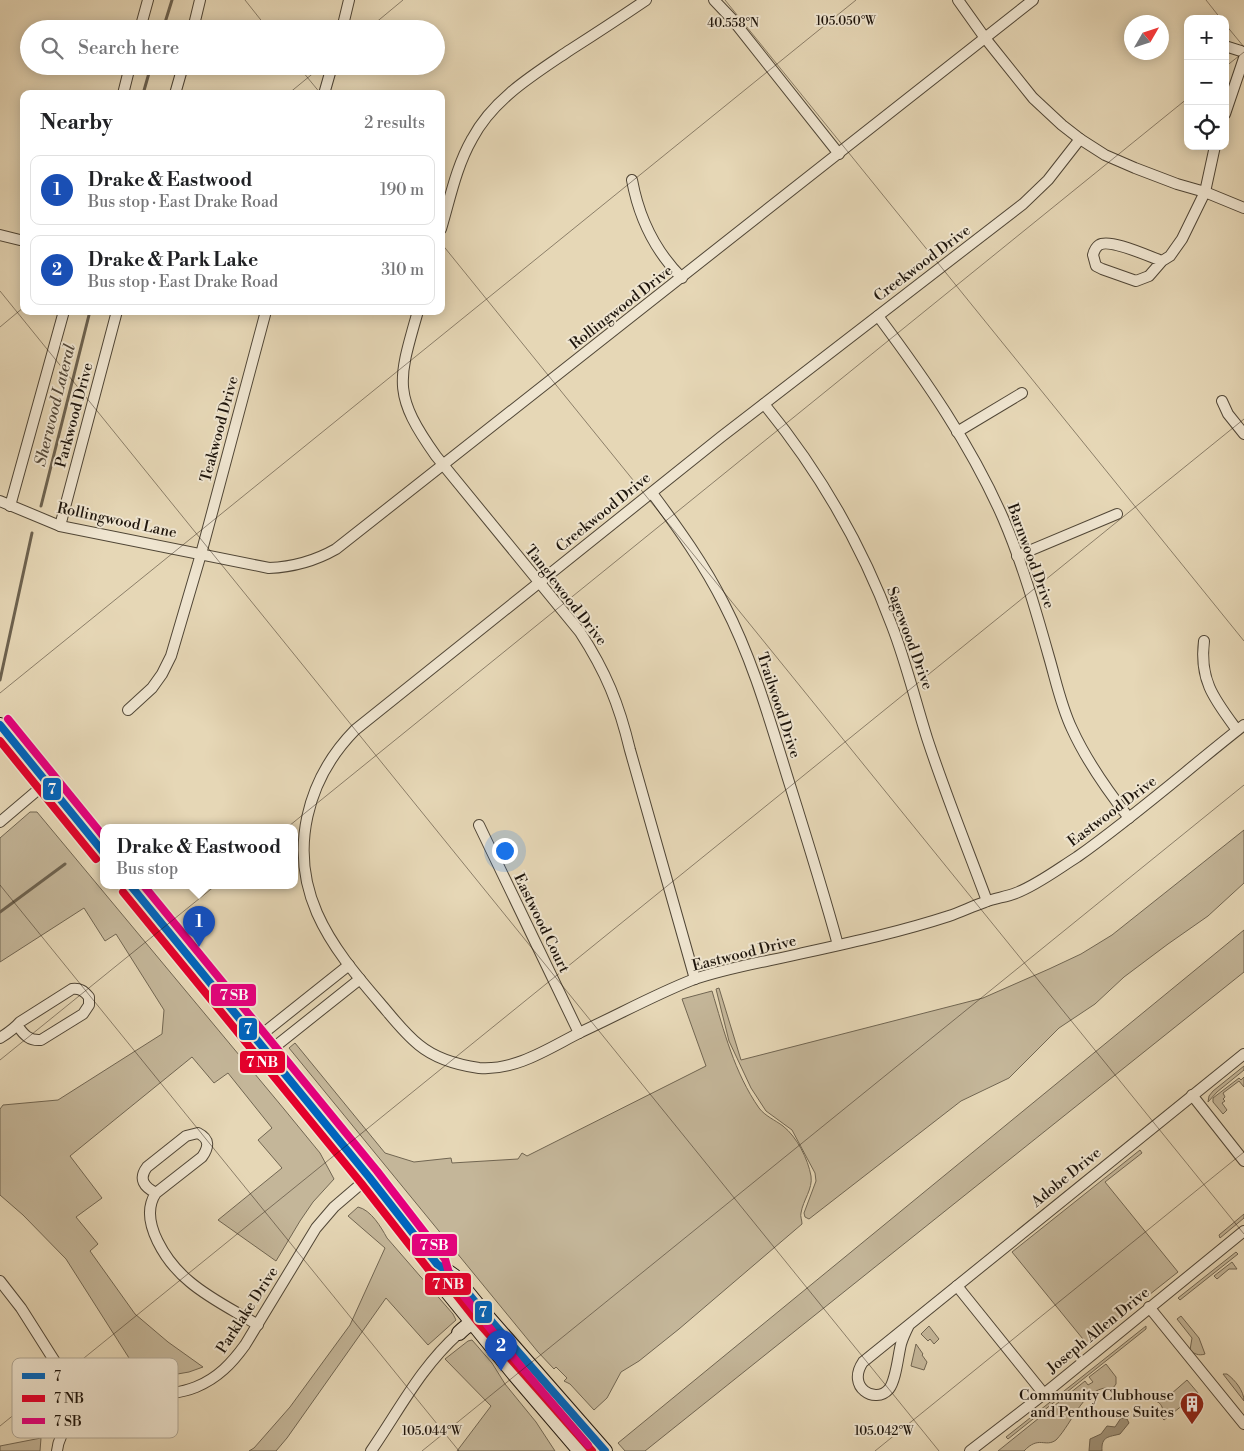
<!DOCTYPE html>
<meta charset="utf-8">
<style>
body{margin:0;font-family:"Libre Bodoni",serif;background:#f6f6f6;color:#202124}
.controls{position:absolute;right:15px;top:15px;display:grid;overflow:hidden;border-radius:10px;box-shadow:0 2px 12px #0003}
.controls button{width:45px;height:45px;display:grid;place-items:center;padding:0;border:0;border-bottom:1px solid #e0e0e0;background:#fff;color:#202124;font:25px sans-serif}
.compass{position:absolute;left:1124px;top:15px;width:45px;height:45px;border-radius:50%;background:#fff;box-shadow:0 2px 12px #0003;rotate:51deg}
.you{position:absolute;left:504px;top:850px;width:18px;height:18px;margin:-12px;border:4px solid #fff;border-radius:50%;background:#1a73e8;box-shadow:0 0 0 8px #1a73e833}
.badge{display:grid;place-items:center;width:32px;height:32px;border-radius:50%;background:#0f766e;color:#fff;font-size:16px;font-weight:700}
.pin{position:absolute;translate:-50% -41px;filter:drop-shadow(0 1px 2px #0008)}
.pin::after{content:'';position:absolute;top:26px;width:18px;height:15px;background:inherit;clip-path:polygon(0 0,100% 0,50% 100%)}
.popup{position:absolute;left:100px;top:824px;width:198px;height:65px;box-sizing:border-box;display:grid;place-content:center;border-radius:10px;background:#fff;filter:drop-shadow(0 1px 4px #0005);font-size:16px;white-space:nowrap;color:#757577}
.popup b{font-size:19px;color:#202124}
.popup::after{content:'';position:absolute;left:50%;top:100%;margin-left:-10px;border:10px solid transparent;border-top-color:#fff}
.list{margin:0;padding:0;list-style:none}
h2{display:flex;justify-content:space-between;align-items:center;height:65px;margin:0;padding:0 20px;font-size:21px}
h2 small{font-size:16px;font-weight:400;color:#757577}
.list li{display:grid;grid-template-columns:32px 1fr auto;gap:15px;align-items:center;box-sizing:border-box;height:70px;margin:0 10px 10px;padding:0 10px;border:1px solid #e0e0e0;border-radius:10px}
.list b{display:block;font-size:19px;white-space:nowrap}
.list p{margin:0;font-size:16px;white-space:nowrap;color:#757577}
.list em{font-size:16px;font-style:normal;color:#757577}
.icon{flex:none;width:28px;height:28px;fill:none;stroke:currentColor;stroke-width:2;stroke-linecap:round;stroke-linejoin:round}
.map{position:relative;flex:none;width:1244px;height:1451px;overflow:hidden}
.search{position:absolute;background:#fff;box-shadow:0 2px 12px #0003;left:20px;top:20px;width:425px;height:55px;display:flex;align-items:center;gap:12px;box-sizing:border-box;padding:0 18px;border-radius:28px;color:#757577;font-size:19px}
.panel{position:absolute;background:#fff;box-shadow:0 2px 12px #0003;left:20px;top:90px;width:425px;height:225px;border-radius:10px}
.map>svg:first-child{display:block}
</style>
<div class="map">
<svg width="1244" height="1451" viewBox="0 0 1244 1451">
<rect width="100%" height="100%" fill="#e6d7b6"/>
<filter id="stains"><feTurbulence type="fractalNoise" baseFrequency=".004" numOctaves="4"/><feColorMatrix values="0 0 0 0 .2 0 0 0 0 .09 0 0 0 0 .02 0 0 0 .5 -.17"/></filter>
<radialGradient id="worn" r=".72"><stop offset=".6" stop-color="#630" stop-opacity="0"/><stop offset="1" stop-color="#630" stop-opacity=".3"/></radialGradient>
<!-- green -->
<g fill="#c4b699" stroke="#716652">
<path d="M30,812H37L284,1109L320,1153L334,1179L313,1202L300,1221L276,1261L218,1220L282,1168L258,1140L272,1128L228,1073L214,1083L192,1057L70,1156L102,1198L76,1217L98,1244L90,1251L135,1314L168,1342L203,1367L189,1372L143,1380L66,1259L23,1215L0,1195V1109L3,1105L58,1100L162,1034L164,1010L116,934L105,941L84,908L0,962V838Z"/>
<path d="M1244,830V883L1208,916L1168,944L1124,977L1095,1004L1059,1028L1009,1078L961,1101L809,1219L805,1217L804,1213L816,1181L815,1173L792,1130L766,1111L751,1088L729,1041L716,989L719,988L741,1060L983,998L1049,969L1081,954L1112,935Z"/>
<path d="M1244,930V972L645,1451H625L618,1443Z"/>
<path d="M712,991C724,1031 734,1072 759,1108C765,1116 775,1120 783,1126C797,1137 808,1159 811,1176C813,1189 803,1200 801,1213C800,1216 802,1220 802,1224L679,1329L639,1361L621,1372L607,1398L594,1410L570,1384L564,1381L567,1378L556,1367L554,1369L538,1352L289,1048L295,1043L385,1153L414,1162L451,1158L452,1163L518,1159L522,1153L527,1156L706,1066L682,999Z"/>
<path d="M1244,1066V1070L1217,1092L1208,1102L1209,1096L1213,1091Z"/>
<path d="M1244,1077V1087L1239,1081L1223,1093L1225,1097L1223,1099L1225,1101L1222,1103L1227,1110L1223,1114L1213,1102V1098L1239,1078L1241,1080Z"/>
<path d="M1140,1150L1142,1153L1105,1182L1178,1272L1087,1344L1012,1252Z"/>
<path d="M358,1207C371,1210 381,1227 387,1238L453,1314L456,1320L428,1345L386,1298L287,1438L276,1451H249L254,1448L290,1407L350,1325L385,1248L348,1216Z"/>
<path d="M1244,1214V1218L1220,1238L1219,1235Z"/>
<path d="M1236,1252L1238,1254L1180,1300L1178,1298Z"/>
<path d="M1232,1262L1237,1269H1229L1217,1279L1214,1276Z"/>
<path d="M1181,1316L1199,1338L1205,1354C1199,1356 1194,1354 1190,1350L1192,1338L1177,1319Z"/>
<path d="M929,1326L939,1339L934,1344L930,1339L928,1341L921,1334Z"/>
<path d="M1146,1326V1329L1008,1439L1006,1437Z"/>
<path d="M472,1340L492,1363L505,1384L536,1422L555,1451H457L491,1406L445,1359L468,1341Z"/>
<path d="M916,1344L923,1354L922,1355L927,1362L924,1370L911,1366Z"/>
<path d="M1106,1364L1116,1377V1384L1113,1388C1084,1384 1073,1423 1056,1440C1045,1448 1039,1435 1024,1451H998L1085,1381L1088,1385L1093,1382L1089,1377Z"/>
<path d="M1223,1374H1227C1235,1380 1244,1391 1244,1401Z"/>
<path d="M1187,1380L1198,1393L1164,1420L1160,1416L1163,1410C1162,1406 1160,1402 1155,1401L1171,1394Z"/>
<path d="M41,1438L40,1451H0V1446Z"/>
</g>
<!-- water -->
<path fill="#a2957c" stroke="#6d624f" d="M1121,1418L1127,1419L1129,1423L1120,1434C1109,1437 1101,1436 1102,1451H1089L1090,1439L1101,1434L1107,1426L1115,1427Z"/>
<g fill="none" stroke-linecap="round" stroke-linejoin="round">
<!-- stream -->
<g stroke="#6d624f" stroke-width="3">
<path d="M163,29L172,0"/>
<path d="M143,94L151,66"/>
<path d="M41,506L90,311"/>
<path d="M0,680L32,533"/>
<path d="M0,912L65,864"/>
</g>
<defs>
<g id="minor">
<path d="M714,0L732,19L839,154"/>
<path d="M958,0L985,38L1033,98L1062,125L1080,139L1105,155L1135,168L1177,184L1205,192L1244,208"/>
<path d="M140,29L148,0"/>
<path d="M193,29L200,0"/>
<path d="M342,29L349,0"/>
<path d="M1225,46L1244,52"/>
<path d="M123,94L130,66"/>
<path d="M175,94L183,66"/>
<path d="M324,94L332,66"/>
<path d="M1225,114L1244,58"/>
<path d="M1080,139L1048,180L1023,204L721,437L355,730C307,779 289,849 317,913C332,947 356,975 380,1003C392,1017 404,1033 419,1045C436,1059 458,1065 479,1068C516,1071 549,1048 581,1032C618,1015 654,995 692,980C726,968 764,962 799,954C849,943 900,932 949,916C961,912 973,906 985,902C995,898 1006,897 1016,893C1037,885 1058,869 1077,857C1135,816 1188,769 1244,725"/>
<path d="M632,180C639,218 654,250 682,278"/>
<path d="M441,229C450,199 456,167 472,139C493,99 533,75 570,50C595,34 621,17 646,0"/>
<path d="M0,235L24,241"/>
<path d="M1162,261C1150,257 1110,238 1099,245C1096,247 1094,251 1093,255L1096,266L1102,269L1136,281L1149,276L1162,261L1170,256L1182,239L1205,192L1215,146"/>
<path d="M418,311C398,381 392,394 436,456L580,632C606,672 619,704 630,750L695,979"/>
<path d="M878,316C925,379 971,445 1003,518C1022,562 1036,611 1049,657C1056,681 1061,706 1072,729C1087,762 1107,790 1129,818"/>
<path d="M1222,401L1228,414L1244,434"/>
<path d="M764,404C819,471 862,545 892,626C906,662 915,700 927,738C945,793 967,847 987,901"/>
<path d="M957,432L1022,393"/>
<path d="M652,493C678,528 704,564 724,604C753,660 770,721 789,782C806,836 823,890 838,945"/>
<path d="M0,501L60,526L269,568C294,567 315,561 336,549L1033,0"/>
<path d="M10,506L64,311"/>
<path d="M60,526L117,311"/>
<path d="M1017,556L1117,514"/>
<path d="M1204,641C1199,681 1215,700 1237,730"/>
<path d="M128,710L152,688L162,674L171,656L201,554L266,311"/>
<path d="M0,822L46,783"/>
<path d="M479,825L579,1033"/>
<path d="M0,1038C8,1033 14,1029 20,1022L72,989C80,988 84,991 89,997V1005L83,1014L41,1040C29,1041 24,1035 17,1025"/>
<path d="M256,1039L349,965"/>
<path d="M267,1053L360,979"/>
<path d="M1192,1095L1244,1161"/>
<path d="M156,1193C144,1187 138,1179 147,1167L186,1136L198,1133C210,1139 209,1147 202,1157L156,1193C137,1221 168,1264 190,1282C210,1299 235,1311 258,1325"/>
<path d="M0,1281L21,1308L85,1409"/>
<path d="M957,1286L1044,1394"/>
<path d="M1149,1307L1244,1424"/>
<path d="M909,1325C906,1331 903,1337 901,1344C898,1356 896,1380 889,1389C875,1405 846,1387 863,1362L1244,1054"/>
<path d="M57,1451C58,1440 63,1432 69,1423C97,1387 157,1403 196,1387C218,1378 232,1363 245,1345L316,1228L334,1207L369,1177"/>
<path d="M371,1451C400,1409 420,1368 459,1333"/>
<path d="M970,1451L1044,1394L1244,1231"/>
</g>
<g id="secondary">
<path d="M0,725L104,853"/>
<path d="M131,886L369,1177L437,1264L454,1276L485,1314L605,1451"/>
<path d="M437,1264L442,1285L515,1375L580,1451"/>
<path d="M459,1333C466,1326 472,1321 482,1324"/>
</g>
</defs>
<!-- minor casing -->
<use href="#minor" stroke="#504636" stroke-width="12"/>
<!-- secondary casing -->
<use href="#secondary" stroke="#1e150c" stroke-width="16"/>
<!-- minor -->
<use href="#minor" stroke="#efe5d0" stroke-width="10"/>
<!-- secondary -->
<use href="#secondary" stroke="#efe5d0" stroke-width="14"/>
<defs>
<g id="bus-1">
<path d="M0,725L104,853"/>
<path d="M131,886L369,1177L437,1264L454,1276L485,1314L605,1451"/>
</g>
<g id="bus-2">
<path d="M0,741L96,859"/>
<path d="M123,892L361,1183L429,1270L447,1283L477,1321L592,1451"/>
</g>
<g id="bus-3">
<path d="M8,719L104,837"/>
<path d="M144,886L377,1171L445,1259L451,1280L523,1369L588,1445"/>
</g>
</defs>
<!-- bus-1 casing -->
<use href="#bus-1" stroke="#efe5d0" stroke-width="11"/>
<!-- bus-2 casing -->
<use href="#bus-2" stroke="#efe5d0" stroke-width="11"/>
<!-- bus-3 casing -->
<use href="#bus-3" stroke="#efe5d0" stroke-width="11"/>
<!-- bus-1 -->
<use href="#bus-1" stroke="#0065bd" stroke-width="8"/>
<!-- bus-2 -->
<use href="#bus-2" stroke="#e4002b" stroke-width="8"/>
<!-- bus-3 -->
<use href="#bus-3" stroke="#e5007d" stroke-width="8"/>
</g>
<!-- ticks -->
<path fill="none" stroke="#1e150c" stroke-width="1" stroke-opacity="0.45" d="M245,0L268,29M725,0L1244,641M1206,0L1221,19M1225,24L1244,47M368,29L403,0M298,66L321,94M1225,67L1244,52M288,94L322,66M441,243L1244,1234M0,291L939,1451M0,327L24,307M0,693L856,0M0,885L459,1451M0,1060L1188,98M0,1426L1244,419M422,1451L1244,785M875,1451L1244,1152"/>
<!-- icons -->
<defs>
<symbol id="building-pin" viewBox="-11 -11 22 30"><path d="M0 17L-7.5 6A9.5 9.5 0 1 1 7.5 6Z" fill="#8f2418" stroke="#efe5d0"/><path d="M-4-6H4V6H1V3H-1V6H-4ZM-2.5-4.3h1.7v1.8h-1.7ZM.8-4.3h1.7v1.8H.8ZM-2.5-1h1.7V.8h-1.7ZM.8-1h1.7V.8H.8Z" fill="#fff"/></symbol>
</defs>
<g fill-rule="evenodd">
<use href="#building-pin" x="1178" y="1390" width="28" height="38"/>
</g>
<g text-anchor="middle" stroke-width="4" stroke-linejoin="round" paint-order="stroke">
<!-- street labels -->
<g font-size="15" fill="#1e150c" stroke="#efe5d0">
<text transform="translate(922 263) rotate(-37)" y="5">Creekwood Drive</text>
<text transform="translate(621 307) rotate(-38)" y="5">Rollingwood Drive</text>
<text transform="translate(74 415) rotate(-75)" y="5">Parkwood Drive</text>
<text transform="translate(219 429) rotate(-75)" y="5">Teakwood Drive</text>
<text transform="translate(603 512) rotate(-39)" y="5">Creekwood Drive</text>
<text transform="translate(117 520) rotate(12)" y="5">Rollingwood Lane</text>
<text transform="translate(1031 556) rotate(70)" y="5">Barnwood Drive</text>
<text transform="translate(566 595) rotate(52)" y="5">Tanglewood Drive</text>
<text transform="translate(910 638) rotate(70)" y="5">Sagewood Drive</text>
<text transform="translate(779 705) rotate(72)" y="5">Trailwood Drive</text>
<text transform="translate(1112 811) rotate(-37)" y="5">Eastwood Drive</text>
<text transform="translate(542 923) rotate(64)" y="5">Eastwood Court</text>
<text transform="translate(744 953) rotate(-14)" y="5">Eastwood Drive</text>
<text transform="translate(1066 1177) rotate(-39)" y="5">Adobe Drive</text>
<text transform="translate(247 1310) rotate(-57)" y="5">Parklake Drive</text>
<text transform="translate(1098 1330) rotate(-39)" y="5">Joseph Allen Drive</text>
</g>
<!-- poi labels -->
<g font-size="15" fill="#1e150c" stroke="#efe5d0" text-anchor="end">
<text x="1174" y="1400">Community Clubhouse<tspan x="1174" dy="17">and Penthouse Suites</tspan></text>
</g>
<!-- water labels -->
<g font-size="16" font-style="italic" fill="#534839" stroke="#efe5d0">
<text transform="translate(54 405) rotate(-76)" y="6">Sherwood Lateral</text>
</g>
</g>
<!-- legend -->
<rect x="12" y="1358" width="166" height="80" rx="8" fill="#efe5d0" stroke="#b0a795" stroke-width="1"/>
<rect x="22" y="1373" width="23" height="6" fill="#0065bd"/>
<rect x="22" y="1395" width="23" height="7" fill="#e4002b"/>
<rect x="22" y="1418" width="23" height="6" fill="#e5007d"/>
<g font-size="14" fill="#1e150c">
<text x="54" y="1381">7</text>
<text x="54" y="1403">7 NB</text>
<text x="54" y="1426">7 SB</text>
</g>
<g font-size="12" text-anchor="middle" fill="#1e150c" stroke="#efe5d0" stroke-width="4" stroke-linejoin="round" paint-order="stroke">
<text x="846" y="25">105.050°W</text>
<text x="733" y="27">40.558°N</text>
<text x="432" y="1435">105.044°W</text>
<text x="884" y="1435">105.042°W</text>
</g>
<g stroke="#efe5d0" stroke-width="2">
<rect x="42" y="777" width="20" height="24" rx="5" fill="#0065bd"/>
<rect x="210" y="983" width="47" height="24" rx="5" fill="#e5007d"/>
<rect x="238" y="1017" width="20" height="24" rx="5" fill="#0065bd"/>
<rect x="239" y="1050" width="47" height="24" rx="5" fill="#e4002b"/>
<rect x="411" y="1233" width="47" height="24" rx="5" fill="#e5007d"/>
<rect x="424" y="1272" width="48" height="24" rx="5" fill="#e4002b"/>
<rect x="474" y="1300" width="19" height="24" rx="5" fill="#0065bd"/>
</g>
<g font-size="14" text-anchor="middle" font-weight="bold" fill="#fff">
<text x="52" y="794">7</text>
<text x="234" y="1000">7 SB</text>
<text x="248" y="1034">7</text>
<text x="262" y="1067">7 NB</text>
<text x="434" y="1250">7 SB</text>
<text x="448" y="1289">7 NB</text>
<text x="483" y="1317">7</text>
</g>
<rect width="100%" height="100%" filter="url(#stains)"/>
<rect width="100%" height="100%" fill="url(#worn)"/>
</svg>
<div class="controls">
<button>+</button>
<button>−</button>
<button><svg class="icon" aria-label="locate" viewBox="0 0 24 24"><circle cx="12" cy="12" r="6"/><path d="M12 2v4M12 18v4M2 12h4M18 12h4"/></svg></button>
</div>
<svg class="compass" viewBox="-18 -18 36 36"><path d="M0-13l5 13h-10z" fill="#e53935"/><path d="M0 13l5-13h-10z" fill="#757577"/></svg>
<div class="you"></div>
<div class="pin badge" style="left:199px;top:947px;background:#1a4fb4">1</div>
<div class="popup"><b>Drake &amp; Eastwood</b>Bus stop</div>
<div class="pin badge" style="left:501px;top:1371px;background:#1a4fb4">2</div>
<div class="search"><svg class="icon" aria-label="search" viewBox="0 0 24 24"><circle cx="10" cy="10" r="6"/><path d="M15 15l6 6"/></svg>Search here</div>
<section class="panel">
<h2>Nearby<small>2 results</small></h2>
<ul class="list">
<li><span class="badge" style="background:#1a4fb4">1</span><div><b>Drake &amp; Eastwood</b><p>Bus stop · East Drake Road</p></div><em>190 m</em></li>
<li><span class="badge" style="background:#1a4fb4">2</span><div><b>Drake &amp; Park Lake</b><p>Bus stop · East Drake Road</p></div><em>310 m</em></li>
</ul>
</section>
</div>
